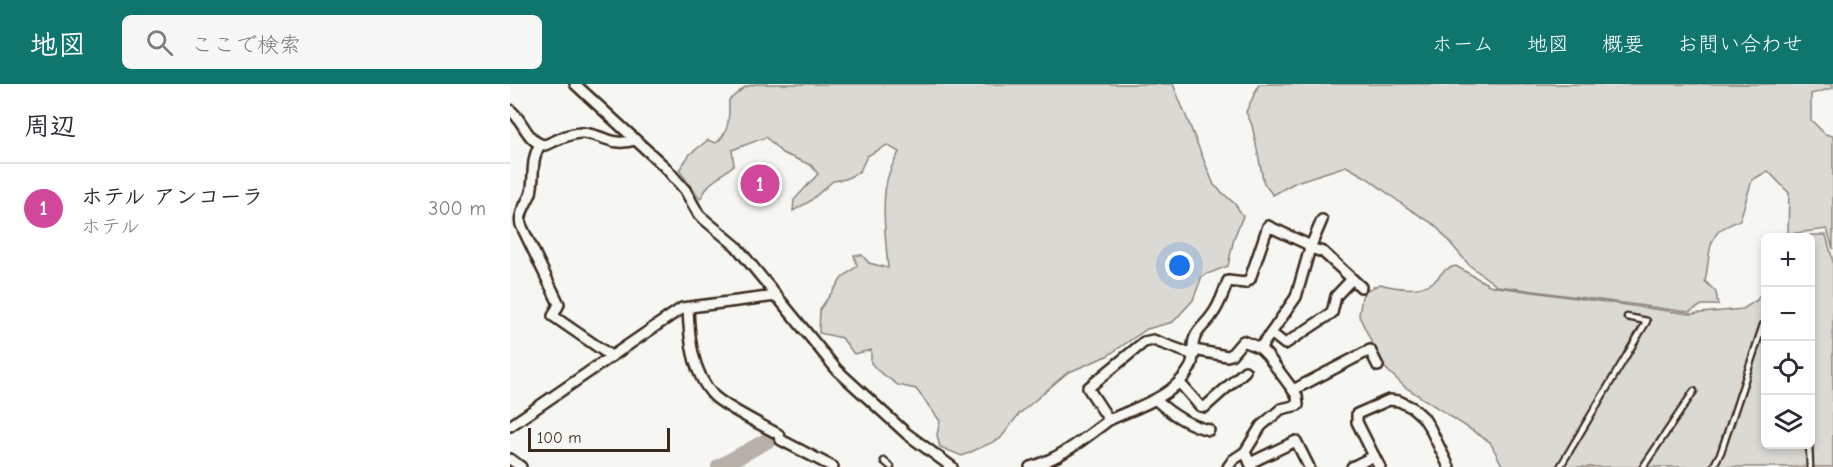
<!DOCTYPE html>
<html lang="ja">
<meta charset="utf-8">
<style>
body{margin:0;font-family:"Comic Neue","Klee One",sans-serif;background:#f7f7f7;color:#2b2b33}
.controls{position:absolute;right:18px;bottom:18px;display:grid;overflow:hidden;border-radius:9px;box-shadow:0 3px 9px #0003}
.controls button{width:54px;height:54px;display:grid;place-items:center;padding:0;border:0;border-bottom:2px solid #e1e1e2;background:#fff;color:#2b2b33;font:30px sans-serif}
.scale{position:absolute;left:18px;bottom:15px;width:142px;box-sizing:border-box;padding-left:6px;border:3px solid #3b2a1e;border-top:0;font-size:16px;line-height:21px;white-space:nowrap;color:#3b2a1e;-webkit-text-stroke:4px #f6f6f2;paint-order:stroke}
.you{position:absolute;left:670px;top:182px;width:21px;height:21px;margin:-15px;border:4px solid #fff;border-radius:50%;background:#1a73e8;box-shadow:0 0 0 9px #1a73e833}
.badge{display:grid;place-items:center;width:39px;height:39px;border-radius:50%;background:#0f766e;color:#fff;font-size:20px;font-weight:700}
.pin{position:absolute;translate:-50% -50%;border:3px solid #fff;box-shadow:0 2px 6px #0006}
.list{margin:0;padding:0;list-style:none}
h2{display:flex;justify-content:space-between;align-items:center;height:78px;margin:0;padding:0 24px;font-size:26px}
h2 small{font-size:20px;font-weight:400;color:#7c7c81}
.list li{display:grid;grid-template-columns:39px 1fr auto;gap:18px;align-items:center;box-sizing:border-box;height:90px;padding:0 24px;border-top:2px solid #e1e1e2}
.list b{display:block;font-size:22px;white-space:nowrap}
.list p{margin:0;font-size:20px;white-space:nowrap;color:#7c7c81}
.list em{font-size:20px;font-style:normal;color:#7c7c81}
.icon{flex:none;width:33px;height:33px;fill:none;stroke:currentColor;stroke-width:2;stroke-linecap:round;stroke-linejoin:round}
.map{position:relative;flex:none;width:1323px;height:383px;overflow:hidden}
header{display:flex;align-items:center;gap:36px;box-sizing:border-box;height:84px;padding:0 30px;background:#0f766e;color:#fff}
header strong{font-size:28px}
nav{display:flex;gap:33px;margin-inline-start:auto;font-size:21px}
.search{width:420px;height:54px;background:#f7f7f7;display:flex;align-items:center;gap:15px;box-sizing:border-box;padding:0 21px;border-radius:9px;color:#7c7c81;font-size:22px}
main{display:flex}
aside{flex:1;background:#fff}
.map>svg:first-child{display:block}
</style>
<header>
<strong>地図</strong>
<div class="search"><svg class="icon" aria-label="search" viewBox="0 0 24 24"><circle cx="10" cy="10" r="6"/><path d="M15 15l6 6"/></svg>ここで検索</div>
<nav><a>ホーム</a><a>地図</a><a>概要</a><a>お問い合わせ</a></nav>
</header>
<main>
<aside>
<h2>周辺<small></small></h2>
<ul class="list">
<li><span class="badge" style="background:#d1479c">1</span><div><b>ホテル アンコーラ</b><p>ホテル</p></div><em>300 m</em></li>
</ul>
</aside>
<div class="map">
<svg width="1323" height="383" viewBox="0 0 1323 383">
<rect width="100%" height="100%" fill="#f6f6f2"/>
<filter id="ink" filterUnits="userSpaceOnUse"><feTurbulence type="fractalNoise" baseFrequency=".0167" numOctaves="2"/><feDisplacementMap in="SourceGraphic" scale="12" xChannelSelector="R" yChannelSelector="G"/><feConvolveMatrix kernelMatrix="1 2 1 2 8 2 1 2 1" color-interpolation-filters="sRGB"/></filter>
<g filter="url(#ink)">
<!-- green -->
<g fill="#dad9d3" stroke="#8a8278" stroke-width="1.5">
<path d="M245,0H663L704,101L725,120L733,132L724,154L718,182L692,192L683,216L663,238L637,245L597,272L557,289L509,330L490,355L452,372L430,363L427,351L430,337L406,305L388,301L367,286L361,279V266L344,270L332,254L309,249L310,225L332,194L347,182L344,171H352L359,179L378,184C376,158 370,113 379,90C381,82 386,75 389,68L377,61L357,72L350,87L336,95L323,97L299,118L283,127L284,116L308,90L301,81L272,69L256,53L222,66L224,81L199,101L190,115L169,86L180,70L198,56L206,59C220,49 219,32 219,16L235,3Z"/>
<path d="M749,0H1323V4L1301,10V36L1315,50L1323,52V165L1317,145L1278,150L1279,109L1258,87L1242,96L1230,136C1224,139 1215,142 1209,147C1197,158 1199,183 1195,197L1206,208L1208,221H1192L1179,228L987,202L959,181L925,141L896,123L857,94L836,82L786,98L763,111L754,100L742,41L736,28Z"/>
<path d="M1301,151H1316L1323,177V383H993L980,358L895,303L873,282L849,232L852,212L857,206L870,200C885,204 909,208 923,198C935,189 928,187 946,182L979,201L988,203L1180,230L1233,225L1247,216L1255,202L1256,360H1300V153H1294Z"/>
</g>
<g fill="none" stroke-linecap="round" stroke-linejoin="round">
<!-- river -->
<path stroke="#b6b0a9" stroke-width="16" d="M209,383L262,354"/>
<defs>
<g id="lane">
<path d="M1299,360L1300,383"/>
<path d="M374,377L381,383"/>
<path d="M1050,383L1137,237L1117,233"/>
<path d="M1133,383L1184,307"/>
<path d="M1203,383L1211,368L1253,241"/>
</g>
<g id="street">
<path d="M65,0L155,83L175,106L189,131L226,162L327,286L397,350L442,383"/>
<path d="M0,26C13,35 18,60 35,61C46,57 60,48 73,49C94,51 102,63 125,56"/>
<path d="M30,61C20,76 25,93 21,109C17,119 8,130 11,141L49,220L43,232L101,272"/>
<path d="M842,195L826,212L822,229L775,260L761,249L750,264L757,271L783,306L860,266L868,282"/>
<path d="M178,224C179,253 182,289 204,312C217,324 252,341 268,350L271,356L323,383"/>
<path d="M761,249L786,213L800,164L812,136"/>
<path d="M684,266L717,272L721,271L733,257L750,264"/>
<path d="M669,298L690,322L695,323L735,287"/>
<path d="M646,316C661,330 678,341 699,346"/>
<path d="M599,336C627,323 664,313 680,284C686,274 680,263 685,253C689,244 697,239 702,231C710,221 713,209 718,197L735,199L740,195L758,142L797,160L800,164L813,168L851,203"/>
<path d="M0,342L172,224L266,212"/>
<path d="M864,372L870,383"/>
<path d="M0,375L11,383"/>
<path d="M740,379L735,368L751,342L771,325L788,321L787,312L783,306"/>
<path d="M520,383C550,375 575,354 599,336L578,304L634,258L643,256L684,271"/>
<path d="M718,383L723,376L735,368"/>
<path d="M742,383L740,379L786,357L799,383"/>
<path d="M842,383L864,372L847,338V330L879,316L889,317L903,324L913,333L920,344L939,383"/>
</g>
</defs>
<!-- lane casing -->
<use href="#lane" stroke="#3b2a1e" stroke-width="9"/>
<!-- street casing -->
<use href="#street" stroke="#3b2a1e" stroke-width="14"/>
<!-- lane -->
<use href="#lane" stroke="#f6f6f2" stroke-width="4.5"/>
<!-- street -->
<use href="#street" stroke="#f6f6f2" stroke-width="9"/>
</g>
</g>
</svg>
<div class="controls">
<button>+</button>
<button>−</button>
<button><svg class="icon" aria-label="locate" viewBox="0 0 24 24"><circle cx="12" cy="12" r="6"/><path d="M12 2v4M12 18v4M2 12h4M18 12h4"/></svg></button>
<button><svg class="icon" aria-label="layers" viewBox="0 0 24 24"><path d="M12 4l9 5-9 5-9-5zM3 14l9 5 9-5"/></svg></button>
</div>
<div class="scale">100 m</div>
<div class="you"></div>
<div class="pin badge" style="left:250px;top:100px;background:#d1479c">1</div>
</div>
</main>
